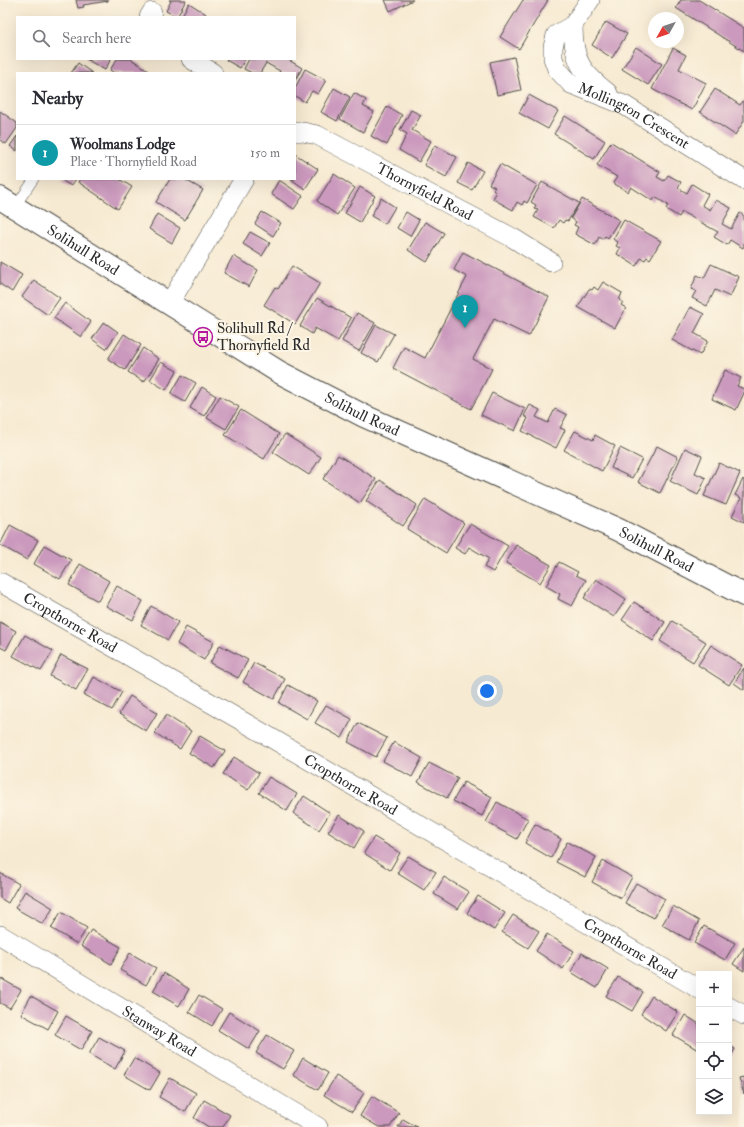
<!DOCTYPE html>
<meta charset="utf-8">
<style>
body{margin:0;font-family:"IM FELL Double Pica",serif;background:#f2f2f3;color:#2b2b33}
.controls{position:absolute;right:12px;bottom:12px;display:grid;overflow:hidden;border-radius:0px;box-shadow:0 4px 16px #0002}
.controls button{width:36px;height:36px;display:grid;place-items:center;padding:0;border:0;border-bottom:1px solid #e1e1e2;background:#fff;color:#2b2b33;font:20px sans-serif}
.compass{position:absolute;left:648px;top:12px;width:36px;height:36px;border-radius:50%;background:#fff;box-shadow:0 4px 16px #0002;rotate:230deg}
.you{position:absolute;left:487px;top:691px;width:14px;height:14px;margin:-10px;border:3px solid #fff;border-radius:50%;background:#1a73e8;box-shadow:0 0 0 6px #1a73e833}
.badge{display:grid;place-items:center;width:26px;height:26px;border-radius:50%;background:#db2777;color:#fff;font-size:13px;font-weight:700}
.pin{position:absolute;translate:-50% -33px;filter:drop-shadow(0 1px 2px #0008)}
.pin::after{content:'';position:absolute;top:21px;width:14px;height:12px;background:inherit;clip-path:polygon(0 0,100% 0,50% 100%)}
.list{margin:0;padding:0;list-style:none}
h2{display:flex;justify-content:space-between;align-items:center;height:52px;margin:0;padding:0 16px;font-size:17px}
h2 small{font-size:13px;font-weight:400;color:#7c7c81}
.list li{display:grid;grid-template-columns:26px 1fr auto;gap:12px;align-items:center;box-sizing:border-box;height:56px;padding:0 16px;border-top:1px solid #e1e1e2}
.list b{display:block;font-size:15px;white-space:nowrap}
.list p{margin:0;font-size:13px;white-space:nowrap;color:#7c7c81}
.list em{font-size:13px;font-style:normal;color:#7c7c81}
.icon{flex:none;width:22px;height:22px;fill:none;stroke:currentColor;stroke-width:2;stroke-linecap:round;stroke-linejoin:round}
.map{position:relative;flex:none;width:744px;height:1127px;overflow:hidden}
.search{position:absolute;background:#fff;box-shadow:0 4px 16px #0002;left:16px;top:16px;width:280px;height:44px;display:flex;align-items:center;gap:10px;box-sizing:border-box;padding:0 14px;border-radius:0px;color:#7c7c81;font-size:15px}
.panel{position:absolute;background:#fff;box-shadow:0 4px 16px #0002;left:16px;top:72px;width:280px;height:108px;border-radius:0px}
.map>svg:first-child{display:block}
</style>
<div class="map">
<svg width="744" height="1127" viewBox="0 0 744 1127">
<rect width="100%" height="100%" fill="#fcf5e5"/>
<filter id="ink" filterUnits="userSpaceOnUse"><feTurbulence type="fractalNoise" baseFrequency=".025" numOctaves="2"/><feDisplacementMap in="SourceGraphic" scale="8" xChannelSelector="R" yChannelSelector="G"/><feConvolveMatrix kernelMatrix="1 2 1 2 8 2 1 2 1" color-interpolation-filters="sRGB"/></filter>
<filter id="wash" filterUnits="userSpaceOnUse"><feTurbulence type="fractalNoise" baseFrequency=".012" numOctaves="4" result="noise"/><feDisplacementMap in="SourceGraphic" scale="16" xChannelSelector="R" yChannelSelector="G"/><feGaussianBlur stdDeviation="0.9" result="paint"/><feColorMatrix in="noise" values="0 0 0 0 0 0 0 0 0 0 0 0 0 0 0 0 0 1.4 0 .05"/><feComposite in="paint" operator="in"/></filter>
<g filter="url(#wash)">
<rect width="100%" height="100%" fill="#f7ead2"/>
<g id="blocks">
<!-- building -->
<g fill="#cb99bd">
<path d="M76,0H108V1L83,5L84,7L78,8Z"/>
<path d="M169,0H186L177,17L166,11L171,1Z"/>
<path d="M385,0H413L390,11Z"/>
<path d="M523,0H548L519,49L500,37Z"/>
<path d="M681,0H699L744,28V51L676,8Z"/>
<path d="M189,3L206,14L204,17H181Z"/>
<path d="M606,22L627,34L612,58L592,45Z"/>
<path d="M636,47L662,64L648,85L622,69Z"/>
<path d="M673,48L686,55L679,69L706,83L692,110L652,89Z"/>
<path d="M514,57L521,90L497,95L490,62Z"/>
<path d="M86,59H111L105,70Z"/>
<path d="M117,59H131L148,70L147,73H114L110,70Z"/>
<path d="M227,59H245L240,68L226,60Z"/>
<path d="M249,59H287L302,68L295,81V73H279L280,71L266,63L260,73H252L244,69Z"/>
<path d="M78,63L92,73H71Z"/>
<path d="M305,69L326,80L318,94L312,91L305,102L295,96V88Z"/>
<path d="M334,88L350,97L337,121L321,112Z"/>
<path d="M715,89L740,105L744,100V121L735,135L700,112Z"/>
<path d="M354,93L366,100L363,106L374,112L363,132L340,119Z"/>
<path d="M529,95L558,111L548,129L519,113Z"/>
<path d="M387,107L402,115L387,145L371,136Z"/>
<path d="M411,110L421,115L412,130L431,141L419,162L399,150L407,134L400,130Z"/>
<path d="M0,111L17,123V128L6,144L0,140Z"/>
<path d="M565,116L605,141L594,159L554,134Z"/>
<path d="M17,136V151L10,146Z"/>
<path d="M611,142L660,172L657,177L664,181L668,175L681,182L678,188L687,193L692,184L708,194L702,205L710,210L716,200L731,208L722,224L731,229L740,213L744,216V246L743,248L730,240L727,245L714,237L718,232L682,212L679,217L666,209L668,205L655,197L653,201L631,187L628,192L613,183L617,177L597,165Z"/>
<path d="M435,145L457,157L446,177L424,165Z"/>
<path d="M295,154L318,169L305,189L291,179H295Z"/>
<path d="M468,163L483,171L472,190L458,183Z"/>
<path d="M500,164L537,185L527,203L524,201L522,205L517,202L513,210L493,199L496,193L493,190L495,187L489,184Z"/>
<path d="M334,174L355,188L337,215L317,201Z"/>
<path d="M60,179H76L71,186Z"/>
<path d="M80,179H119L132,187L118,209L78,182Z"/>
<path d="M170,179H184L203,190L185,220L156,202Z"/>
<path d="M279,180L303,196L294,209L271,194Z"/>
<path d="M542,182L579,203L568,221L565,220L563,223L559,220L554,228L534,217L538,210L534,209L536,205L531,202Z"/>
<path d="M360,187L375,196L360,222L345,213Z"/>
<path d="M381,198L395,207L385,224L371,216Z"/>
<path d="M582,199L619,220L608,238L605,236L603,239L599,237L595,245L575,234L578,227L574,225L576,222L571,218Z"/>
<path d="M262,212L281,223L273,236L255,224Z"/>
<path d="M406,212L419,220L410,236L397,228Z"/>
<path d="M157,214L180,228L172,243L149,229Z"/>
<path d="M624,220L661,241L650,259L647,257L645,260L641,258L636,266L617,254L620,248L616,246L618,243L613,239Z"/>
<path d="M425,222L444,233L427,262L408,250Z"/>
<path d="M250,232L270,243L262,256L243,244Z"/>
<path d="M463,252L549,297L529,336L494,319L473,359L492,369L471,409L393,368L404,347L425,358L467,277L454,270Z"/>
<path d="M233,256L258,270L249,287L224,273Z"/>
<path d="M0,262L22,275L12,292L0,284Z"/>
<path d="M711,264L739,277L730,297L715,290L707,306L692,298L696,291L691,289L697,275L704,278Z"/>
<path d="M292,266L320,283L295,324L264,305L275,287L278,289Z"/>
<path d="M34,280L60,298L48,315L22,297Z"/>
<path d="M603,282L622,293L619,300L623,302L621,305L626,308L615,328L578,307L589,289L592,290L594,287L598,290Z"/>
<path d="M317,298L351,318L338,341L315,328L312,334L300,326Z"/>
<path d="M65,303L91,322L81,337L54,318Z"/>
<path d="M690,307L704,314L694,333L708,341L700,355L672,340Z"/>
<path d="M357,313L375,323L359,351L342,341Z"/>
<path d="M104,322L118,332L106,349L92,339Z"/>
<path d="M376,325L394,334L378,362L361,353Z"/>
<path d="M124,334L141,345L125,370L108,359Z"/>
<path d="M143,348L159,359L144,382L128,372Z"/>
<path d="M161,362L177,371L166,390L150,380Z"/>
<path d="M725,370L741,378L737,386L744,389V393L736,410L712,399Z"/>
<path d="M182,375L196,383L185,402L171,394Z"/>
<path d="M202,387L216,396L204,416L190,408Z"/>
<path d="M492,393L525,409L515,431L481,415Z"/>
<path d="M220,396L239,407L226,429L207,418Z"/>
<path d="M530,405L540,410L536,417L548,423L555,409L567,415L560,428L565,430L556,448L522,431L528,418L524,416Z"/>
<path d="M241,410L279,434L264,459L225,435Z"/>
<path d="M575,431L593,440L595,435L615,446L602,471L564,450Z"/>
<path d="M285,434L321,457L309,475L273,452Z"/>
<path d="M657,446L678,457L660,493L638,482Z"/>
<path d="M620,448L642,459L632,478L611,468Z"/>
<path d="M685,448L702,456L695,473L706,478L698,495L670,481Z"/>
<path d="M338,455L376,479L360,503L323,479Z"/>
<path d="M719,463L740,473L726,505L704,496Z"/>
<path d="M743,479L744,480V522L732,516L741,498L735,495Z"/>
<path d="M380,480L417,505L403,526L366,501Z"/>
<path d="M425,499L464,523L446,553L407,529Z"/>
<path d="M470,524L508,546L493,572L484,567L489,559L469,547L465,554L455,548Z"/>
<path d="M10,525L38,540L27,560L0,545Z"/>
<path d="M44,545L71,560L60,579L34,564Z"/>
<path d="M516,545L551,565L540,583L506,563Z"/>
<path d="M559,562L578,572L576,575L586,580L572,606L558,599L560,594L546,586Z"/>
<path d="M80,564L109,581L98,601L69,585Z"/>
<path d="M596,579L626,599L614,617L584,598Z"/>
<path d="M117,586L143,601L133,620L106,606Z"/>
<path d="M634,602L665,622L653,641L622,620Z"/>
<path d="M151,606L178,622L168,640L141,625Z"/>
<path d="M672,621L706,642L693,662L660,641Z"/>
<path d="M0,622L16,631L6,650L0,647Z"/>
<path d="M186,627L214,642L204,660L177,644Z"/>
<path d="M25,635L53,651L41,671L13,656Z"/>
<path d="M220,645L248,660L238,678L210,663Z"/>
<path d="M711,645L742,665L729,685L698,665Z"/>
<path d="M61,655L88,669L76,690L50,676Z"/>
<path d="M254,663L285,679L274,699L243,682Z"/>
<path d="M744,668V690L734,683Z"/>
<path d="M94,677L122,692L112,710L84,695Z"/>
<path d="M288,685L317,701L307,719L279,703Z"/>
<path d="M130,696L157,713L146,731L119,714Z"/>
<path d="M326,705L352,719L342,738L315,723Z"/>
<path d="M166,715L191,731L180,749L155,733Z"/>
<path d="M358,723L387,738L376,757L348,742Z"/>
<path d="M200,736L225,751L214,768L189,753Z"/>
<path d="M394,742L422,758L412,777L383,761Z"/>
<path d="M234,757L259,773L248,790L223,774Z"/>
<path d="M429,763L458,778L447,798L418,782Z"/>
<path d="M269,777L297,794L287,811L259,793Z"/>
<path d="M464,782L492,797L482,816L453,801Z"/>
<path d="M304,796L330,813L319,830L293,813Z"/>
<path d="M497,802L528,819L517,839L486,822Z"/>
<path d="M339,815L364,831L354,848L328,832Z"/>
<path d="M535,824L561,839L551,858L525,843Z"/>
<path d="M374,837L400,853L390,870L364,853Z"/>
<path d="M567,842L596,857L585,877L556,862Z"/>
<path d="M408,856L436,872L424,890L397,873Z"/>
<path d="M603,861L632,877L621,898L592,882Z"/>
<path d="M0,873L19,884L8,903L0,898Z"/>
<path d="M444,877L469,892L458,909L434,894Z"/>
<path d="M636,883L665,899L654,918L625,903Z"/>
<path d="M25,891L53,908L43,924L15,908Z"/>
<path d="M478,896L505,913L494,930L467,913Z"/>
<path d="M673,906L699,921L689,940L662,925Z"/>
<path d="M61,912L87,928L77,944L51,928Z"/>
<path d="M513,915L539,931L528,948L502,932Z"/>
<path d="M704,926L735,943L725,960L694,943Z"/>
<path d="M91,930L121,947L111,964L81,946Z"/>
<path d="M547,934L574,951L563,969L536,951Z"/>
<path d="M744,947V971L733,964Z"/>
<path d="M130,953L156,968L146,985L120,970Z"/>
<path d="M582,953L608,969L597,988L571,972Z"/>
<path d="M164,973L189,989L179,1006L153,991Z"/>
<path d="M618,977L643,992L632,1011L606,996Z"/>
<path d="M0,978L21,990L10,1008L0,1003Z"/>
<path d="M199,995L222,1009L212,1026L189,1012Z"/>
<path d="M31,996L58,1011L48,1029L21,1014Z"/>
<path d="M652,996L678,1012L666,1031L641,1014Z"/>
<path d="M229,1012L260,1031L249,1049L218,1030Z"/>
<path d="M685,1015L699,1024L698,1050L673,1035Z"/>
<path d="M66,1016L92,1031L81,1050L55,1035Z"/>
<path d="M267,1035L294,1051L283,1069L256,1053Z"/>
<path d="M99,1037L125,1051L115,1069L89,1054Z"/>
<path d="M729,1045L735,1049L729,1059Z"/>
<path d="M134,1058L160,1073L150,1090L124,1075Z"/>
<path d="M303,1058L328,1073L318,1090L293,1075Z"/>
<path d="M336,1076L364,1093L352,1112L324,1095Z"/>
<path d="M744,1077V1094L739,1078Z"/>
<path d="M170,1078L196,1093L185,1112L159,1097Z"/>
<path d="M372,1096L399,1113L390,1127H379L360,1116Z"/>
<path d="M204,1100L230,1115L223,1127H209L194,1118Z"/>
<path d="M403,1119L417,1127H398Z"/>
</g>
</g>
</g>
<g filter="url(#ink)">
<use href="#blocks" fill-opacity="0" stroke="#4a4844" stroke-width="1"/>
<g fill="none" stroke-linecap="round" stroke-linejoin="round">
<defs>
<path id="lane" d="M15,207L34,179"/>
<g id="street">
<path id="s1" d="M590,0L573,25L556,35L553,47V58L557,69L571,84L624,105L744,180"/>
<path d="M149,17L152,12"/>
<path d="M573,25C573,61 581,72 608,93"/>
<path d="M191,59L213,73"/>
<path id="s2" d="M295,132H303L317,135L513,238L551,262"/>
<path d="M169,304L244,179"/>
<path id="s3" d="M0,582L256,729L699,989"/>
<path id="s4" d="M0,935L318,1127"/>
<path d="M729,1007L744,1015"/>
</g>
<g id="secondary">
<path id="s5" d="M0,198L279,372L364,416L619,530L744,595"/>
</g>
</defs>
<!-- lane casing -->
<use href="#lane" stroke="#4a4844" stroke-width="10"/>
<!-- street casing -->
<use href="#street" stroke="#4a4844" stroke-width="20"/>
<!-- secondary casing -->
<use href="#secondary" stroke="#4a4844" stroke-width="24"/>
<!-- lane -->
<use href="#lane" stroke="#fff" stroke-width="9"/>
<!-- street -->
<use href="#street" stroke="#fff" stroke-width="19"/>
<!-- secondary -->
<use href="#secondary" stroke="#fff" stroke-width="22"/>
</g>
</g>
<!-- icons -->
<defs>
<symbol id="bus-ring" viewBox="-11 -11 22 22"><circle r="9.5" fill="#fcf5e5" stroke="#b5179e" stroke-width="1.5"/><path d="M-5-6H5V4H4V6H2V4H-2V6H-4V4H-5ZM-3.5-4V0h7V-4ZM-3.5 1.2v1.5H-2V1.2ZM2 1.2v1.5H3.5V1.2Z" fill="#b5179e"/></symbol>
</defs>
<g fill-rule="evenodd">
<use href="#bus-ring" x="192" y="326" width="22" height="22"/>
</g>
<g text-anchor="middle" stroke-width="4" stroke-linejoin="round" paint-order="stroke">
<!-- street labels -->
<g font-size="15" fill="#2b2b2b" stroke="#fcf5e5">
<text dy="5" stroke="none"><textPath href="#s1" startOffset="176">Mollington Crescent</textPath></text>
<text dy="5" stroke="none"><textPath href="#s2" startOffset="144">Thornyfield Road</textPath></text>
<text dy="5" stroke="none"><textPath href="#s5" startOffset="98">Solihull Road</textPath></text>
<text dy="5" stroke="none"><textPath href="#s5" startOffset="422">Solihull Road</textPath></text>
<text dy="5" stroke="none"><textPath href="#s5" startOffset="746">Solihull Road</textPath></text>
<text dy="5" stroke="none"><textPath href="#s3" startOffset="81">Cropthorne Road</textPath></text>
<text dy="5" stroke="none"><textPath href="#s3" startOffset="405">Cropthorne Road</textPath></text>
<text dy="5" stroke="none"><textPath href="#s3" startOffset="729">Cropthorne Road</textPath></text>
<text dy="5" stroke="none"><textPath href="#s4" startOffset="186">Stanway Road</textPath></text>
</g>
<!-- poi labels -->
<g font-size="15" fill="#2b2b2b" stroke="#fcf5e5" text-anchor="start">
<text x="217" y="333">Solihull Rd /<tspan x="217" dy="17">Thornyfield Rd</tspan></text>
</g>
</g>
</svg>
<div class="controls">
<button>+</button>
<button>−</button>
<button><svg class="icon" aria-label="locate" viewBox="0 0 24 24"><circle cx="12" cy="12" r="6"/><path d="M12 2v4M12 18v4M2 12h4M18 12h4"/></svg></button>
<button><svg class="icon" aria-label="layers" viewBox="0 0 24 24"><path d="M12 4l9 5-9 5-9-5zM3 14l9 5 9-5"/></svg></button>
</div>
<svg class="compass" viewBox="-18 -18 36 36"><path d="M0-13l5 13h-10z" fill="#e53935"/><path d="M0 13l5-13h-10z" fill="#7c7c81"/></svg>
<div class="you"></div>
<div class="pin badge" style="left:465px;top:328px;background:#0f9aa8">1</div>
<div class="search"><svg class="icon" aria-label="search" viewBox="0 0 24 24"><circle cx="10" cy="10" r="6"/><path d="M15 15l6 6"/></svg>Search here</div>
<section class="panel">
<h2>Nearby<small></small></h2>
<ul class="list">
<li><span class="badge" style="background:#0f9aa8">1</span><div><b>Woolmans Lodge</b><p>Place · Thornyfield Road</p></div><em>150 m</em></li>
</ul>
</section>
</div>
